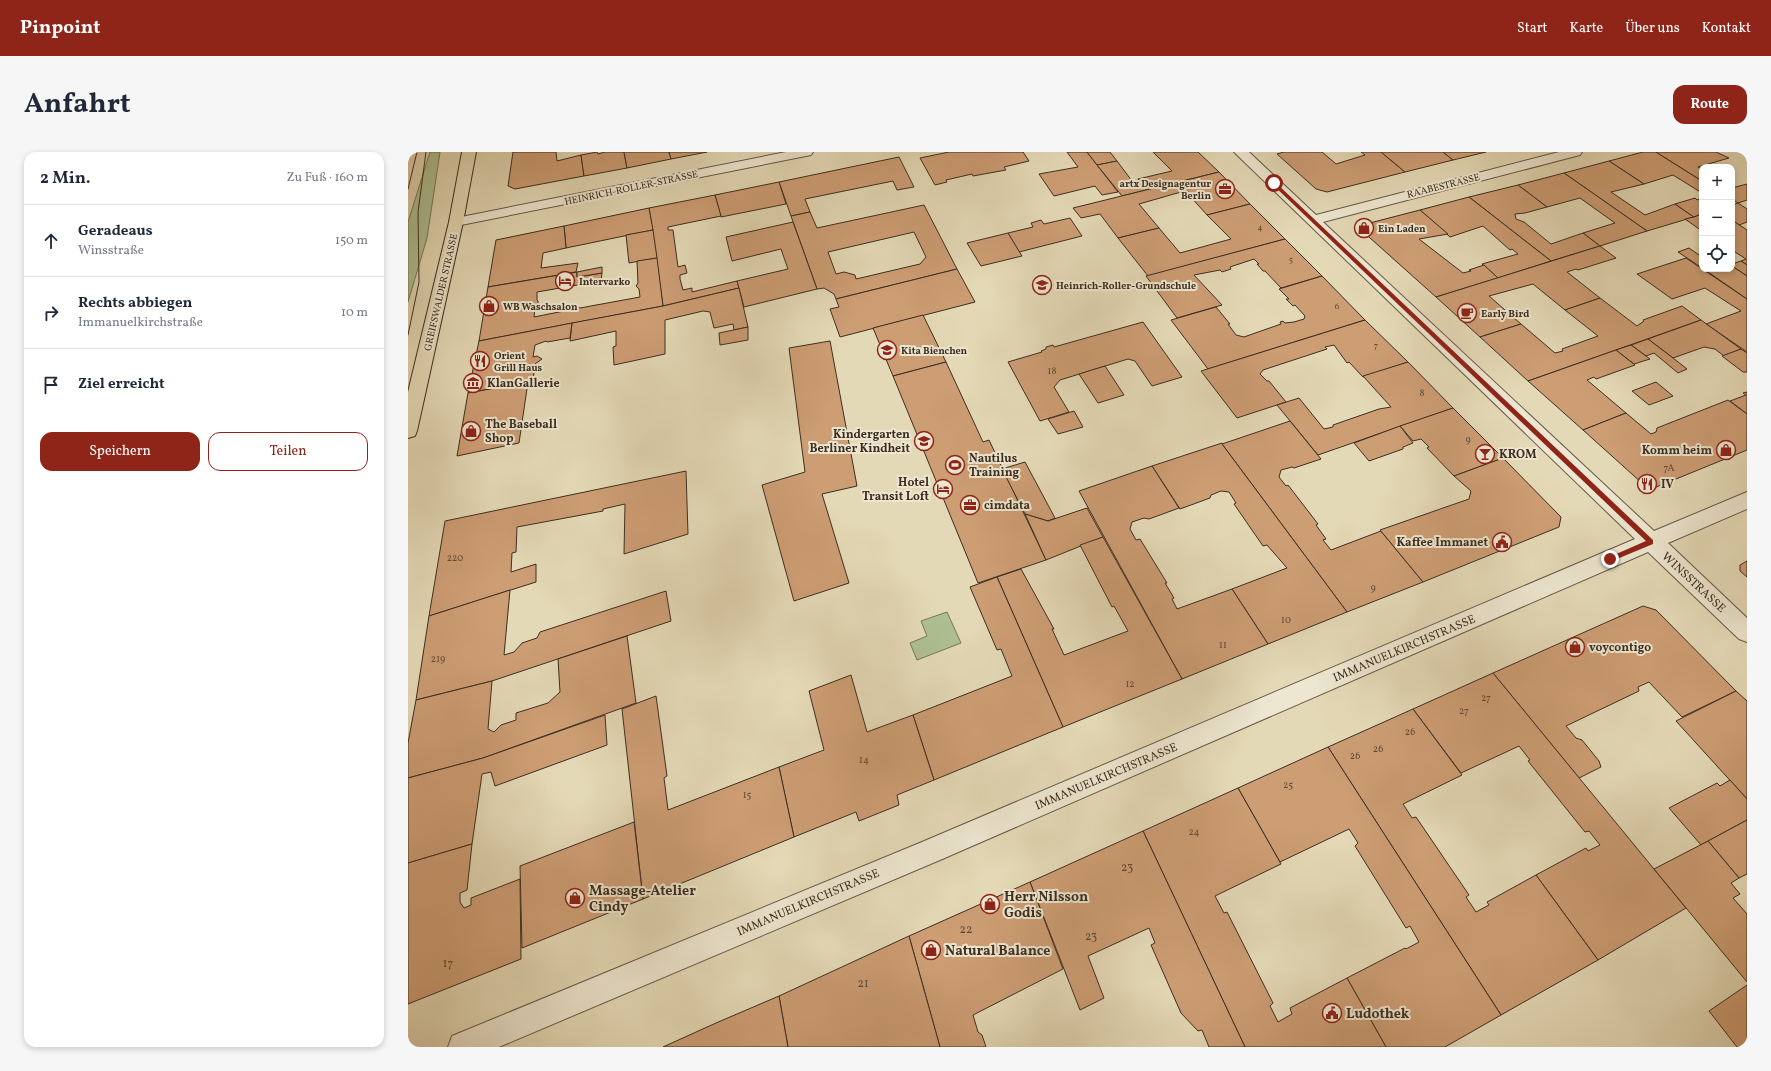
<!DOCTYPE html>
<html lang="de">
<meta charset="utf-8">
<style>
body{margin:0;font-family:Vollkorn,serif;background:#f6f6f7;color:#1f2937}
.controls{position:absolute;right:12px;top:12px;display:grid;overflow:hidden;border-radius:8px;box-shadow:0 2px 6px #0003}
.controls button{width:36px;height:36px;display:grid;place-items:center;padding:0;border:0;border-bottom:1px solid #e0e1e3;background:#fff;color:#1f2937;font:20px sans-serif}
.stop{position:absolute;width:12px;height:12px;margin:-9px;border:3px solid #8f2418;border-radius:50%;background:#fff}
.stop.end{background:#8f2418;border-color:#fff;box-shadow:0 1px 4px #0008}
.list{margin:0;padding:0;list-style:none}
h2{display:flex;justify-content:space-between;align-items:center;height:52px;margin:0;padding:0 16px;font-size:17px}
h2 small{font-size:13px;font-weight:400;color:#747a83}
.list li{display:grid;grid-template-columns:26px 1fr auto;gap:12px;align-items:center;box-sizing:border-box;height:72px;padding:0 16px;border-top:1px solid #e0e1e3}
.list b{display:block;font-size:15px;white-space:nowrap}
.list p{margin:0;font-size:13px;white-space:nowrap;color:#747a83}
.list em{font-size:13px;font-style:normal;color:#747a83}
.actions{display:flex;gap:8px;padding:12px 16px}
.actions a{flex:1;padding:9px 0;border:1px solid #8f2418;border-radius:12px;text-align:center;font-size:14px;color:#8f2418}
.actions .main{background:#8f2418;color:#fff}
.icon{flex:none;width:22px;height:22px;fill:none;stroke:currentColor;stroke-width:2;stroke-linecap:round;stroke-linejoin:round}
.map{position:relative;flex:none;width:1339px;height:895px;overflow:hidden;border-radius:12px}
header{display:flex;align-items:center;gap:24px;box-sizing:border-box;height:56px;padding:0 20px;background:#8f2418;color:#fff}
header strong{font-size:19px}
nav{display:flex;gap:22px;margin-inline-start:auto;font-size:14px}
.intro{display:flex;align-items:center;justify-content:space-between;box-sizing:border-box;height:96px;padding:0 24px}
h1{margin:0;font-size:28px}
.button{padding:10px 18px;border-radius:12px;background:#8f2418;color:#fff;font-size:14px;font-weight:700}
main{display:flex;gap:24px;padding:0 24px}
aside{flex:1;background:#fff;border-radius:12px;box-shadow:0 2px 6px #0003}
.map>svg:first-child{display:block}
</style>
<header>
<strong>Pinpoint</strong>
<nav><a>Start</a><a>Karte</a><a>Über uns</a><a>Kontakt</a></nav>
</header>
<div class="intro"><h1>Anfahrt</h1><a class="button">Route</a></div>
<main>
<aside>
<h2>2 Min.<small>Zu Fuß · 160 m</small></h2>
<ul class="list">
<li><svg class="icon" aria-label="ahead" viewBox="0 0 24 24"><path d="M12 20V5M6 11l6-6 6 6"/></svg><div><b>Geradeaus</b><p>Winsstraße</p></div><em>150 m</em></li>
<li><svg class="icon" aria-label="right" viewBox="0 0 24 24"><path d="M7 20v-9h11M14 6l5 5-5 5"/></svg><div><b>Rechts abbiegen</b><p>Immanuelkirchstraße</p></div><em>10 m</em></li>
<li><svg class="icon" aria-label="arrive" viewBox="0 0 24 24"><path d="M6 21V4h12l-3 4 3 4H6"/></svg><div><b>Ziel erreicht</b></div></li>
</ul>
<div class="actions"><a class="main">Speichern</a><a>Teilen</a></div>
</aside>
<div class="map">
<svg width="1339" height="895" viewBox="0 0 1339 895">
<rect width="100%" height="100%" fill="#e4d9b6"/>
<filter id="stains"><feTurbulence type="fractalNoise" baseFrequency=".005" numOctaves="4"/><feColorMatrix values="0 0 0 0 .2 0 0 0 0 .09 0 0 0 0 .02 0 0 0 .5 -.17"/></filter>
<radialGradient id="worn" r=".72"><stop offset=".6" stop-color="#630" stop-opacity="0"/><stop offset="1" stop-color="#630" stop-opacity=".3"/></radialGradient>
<!-- green -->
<g fill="#aec093" stroke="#76775a">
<path d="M22,0H32L19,86L0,150V70Z"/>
<path d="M539,460L553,491L509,508L502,491L519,484L513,469Z"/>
</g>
<!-- building -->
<g fill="#cd9d74" stroke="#3d2e20" fill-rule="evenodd">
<path d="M105,0H148L149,9L173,3L176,24L107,37L100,34Z"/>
<path d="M189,0L190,2L197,0H216L219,16L176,24L173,3Z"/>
<path d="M216,0H261L263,7L219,16Z"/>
<path d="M261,0H299L263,7Z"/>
<path d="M541,0H615L621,9L596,15L598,18L565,24L564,22L538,28L539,30L527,33L512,6Z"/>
<path d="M659,0H679L710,40L694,43L687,34L646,44L631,22L670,15Z"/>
<path d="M679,0H702L709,9L689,13Z"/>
<path d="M745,0H790L811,20L714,44L689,13L709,9L724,29L731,28L730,27L764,19Z"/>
<path d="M876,0H914L928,12L957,3L953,0H973L997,20L919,40L908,37L869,2Z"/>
<path d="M973,0H1035L1045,8L997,20Z"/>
<path d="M1035,0H1078L1045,8Z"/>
<path d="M1235,0H1248L1294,29V41L1265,23L1236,32L1201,9Z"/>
<path d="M1248,0H1308L1321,6L1290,15L1294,17V29Z"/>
<path d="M491,5L506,35L489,38L485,29L397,47L402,60L383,64L371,30Z"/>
<path d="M1201,9L1236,32L1203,40L1237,63L1267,52L1286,65L1239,79L1156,21Z"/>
<path d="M811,20L842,52L799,63L781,43H783L780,39L773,40L731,52L751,76L710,86L692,62L673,66L665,56Z"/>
<path d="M1156,21L1239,79L1192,94L1175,81L1207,71L1172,46L1139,55L1110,33Z"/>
<path d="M371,30L378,52L313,65L307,43Z"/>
<path d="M1339,32V48L1330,51L1324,47V36Z"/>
<path d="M1110,33L1139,55L1117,61L1107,62L1108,67L1116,70L1143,92L1175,81L1192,94L1143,109L1061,45Z"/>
<path d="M307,43L313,64L260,75V78H265L270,115L277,113L279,121L272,123V127L275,138L284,136V140L329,129L331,136L255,154L241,56Z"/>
<path d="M1061,45L1143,109L1090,126L1074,112L1110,102L1104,97L1102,98L1075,74L1042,85L1012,58Z"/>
<path d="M1287,46L1289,48L1294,46V62L1286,65L1267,52Z"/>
<path d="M1330,51L1339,57V70L1331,73L1324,68V53Z"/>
<path d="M842,52L877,87L740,124L710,86L751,76L772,101L823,87L799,63Z"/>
<path d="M516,53L549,117L428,147L426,142L416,136L409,137L383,64L402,60L409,76ZM506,80L518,105L512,112L448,127L447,123L436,120L428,122L420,100Z"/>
<path d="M241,56L245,78L158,96L156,74Z"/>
<path d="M1012,58L1040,82L1011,87L1055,121L1063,119L1061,118L1076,113L1090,126L1028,145L952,77L954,73Z"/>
<path d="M1294,62V79L1277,67L1286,65Z"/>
<path d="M662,66L674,84L611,100L600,81L625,75L623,71L633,68L636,72Z"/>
<path d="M1324,68L1339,78V113L1333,109L1338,107L1324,98Z"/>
<path d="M385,70L409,137L336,155L329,129L380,117L373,97L324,109L318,85Z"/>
<path d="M156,74L158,96L135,101L133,116L170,111L168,120L80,135L88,88Z"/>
<path d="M245,78L249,106L221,111L218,83Z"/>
<path d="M600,81L614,104L573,114L559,91Z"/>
<path d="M877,87L914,124L873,136L857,119H855L849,112H851L846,107L822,115L823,117L814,120L812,118L786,123L814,153L769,166L738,124Z"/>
<path d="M1192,94L1208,106L1170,118L1168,117L1159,120L1192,146L1157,158L1125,132L1081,144L1113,172L1072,185L1028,145Z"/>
<path d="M1281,96L1294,105V116L1270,100Z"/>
<path d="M249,106L255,154L71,189L80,135L169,120V125L194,121L193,129L129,140V148L130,149V155L127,156L126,165L161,158L169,155L172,156L232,145L231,137L228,134L230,131L229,109Z"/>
<path d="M1278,106L1339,147V200L1298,172L1333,159L1297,136L1264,147L1229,122Z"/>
<path d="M1333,109L1339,113V124L1324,114V112Z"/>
<path d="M1324,114L1339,124V147L1300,120L1309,117H1324Z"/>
<path d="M194,115V121L169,125V120Z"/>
<path d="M549,117L567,150L432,185L422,157L431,155L428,147Z"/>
<path d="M914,124L957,168L800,217L763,168L808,155L822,172H820L828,183L836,185L873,172L872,170L875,169L877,171L886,170L896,167L897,164L887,153L885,154L878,147H881L871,137Z"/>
<path d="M331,136L340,175L326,178L325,172L306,176L302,160L295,159L257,168V202L206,213L205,195L208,194V179L162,189L164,171L255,154Z"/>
<path d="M1192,146L1229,174L1236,169L1235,168L1274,154L1293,168L1120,229L1072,185L1113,172L1147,201L1155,199L1154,197L1190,184L1157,158Z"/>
<path d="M515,163L538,210L485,224L465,176Z"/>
<path d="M957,168L1000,210L955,225L941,210L939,211L926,193L917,195L919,197L855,218L852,222L859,229H861L878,250L829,266L793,219Z"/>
<path d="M1293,168L1333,197L1316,204L1307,197L1296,195L1265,206L1240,187Z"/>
<path d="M735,170L774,225L744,234L727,209L720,207L652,228L646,235L661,260L632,269L600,210L634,200L633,199L638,197V195L645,193L646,195Z"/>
<path d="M164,171L162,186L139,190L138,189L127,193L125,205L129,204L134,207L127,212L125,229L60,241L71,189Z"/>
<path d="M340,175V188L312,193L311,181Z"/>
<path d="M1240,187L1265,206L1279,217L1270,221L1246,201L1238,204L1223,193Z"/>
<path d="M422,189L449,334L414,342L441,431L386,449L354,333L397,320L381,196Z"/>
<path d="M1223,193L1238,204L1242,207L1226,212L1208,198Z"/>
<path d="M1333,197L1339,201V220H1335L1314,204Z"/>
<path d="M1208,198L1227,213L1188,227L1186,225L1179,228L1218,261L1175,278L1120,229Z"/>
<path d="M538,210L575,290L581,288L638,408L570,431L485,224Z"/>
<path d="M1000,210L1045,256L910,303L869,253L891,246L916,277L925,275V273L971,257L983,255L955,224Z"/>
<path d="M697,214L716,243L690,251L671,222Z"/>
<path d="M120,230L111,291L49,304L60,241Z"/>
<path d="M1248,230L1265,244L1241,253L1224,239Z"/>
<path d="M1339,240V262L1322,249L1338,243L1335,241Z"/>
<path d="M1320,248L1339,262V298L1246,336L1235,332L1175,278L1218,261L1243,282L1248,280L1249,276Z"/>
<path d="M1045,256L1095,306L1046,324L1019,296L1021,295L1013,287L1005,289L992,274Z"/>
<path d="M666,259L675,275L650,282L640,267Z"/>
<path d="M882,269L913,307L886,316L884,315L873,318L871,325L878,334L880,333L910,372L908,373L918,387L915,388L923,398L973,379L1015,430L939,460L814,292Z"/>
<path d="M992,274L1005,291L995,295V297L961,309L946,291Z"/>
<path d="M814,291V292L939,460L860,492L824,437L879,416L859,393L855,394L826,352L828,351L821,340L813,339L803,343L802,346L772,357L744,314Z"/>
<path d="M1095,306L1153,365L1151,375L1015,430L972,378L1061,347L1063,339L1046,324Z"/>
<path d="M617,310L647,366L640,369L617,362L594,317Z"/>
<path d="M744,314L771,356L741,367L736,366L724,370L722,377L728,388L732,387L759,431H757L766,446L764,447L769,457L824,437L860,492L774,527L671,339Z"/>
<path d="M278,319L280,382L216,402L217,352L195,357V359L109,375L108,400L104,401L103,420L128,412V430L21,464L37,369Z"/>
<path d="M679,356L695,385L638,408L617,362L640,369Z"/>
<path d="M695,385L774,527L655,575L589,425L613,417L646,477H644L656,503L720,479L706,454L704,455L672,393Z"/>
<path d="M1339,409V425L1332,419V413Z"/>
<path d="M589,425L655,575L526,628L505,563L604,524L593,497L589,498L562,435Z"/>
<path d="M102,438L96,503L106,500L114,491L129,486L132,480L258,439L263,469L84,529L8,548L21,464Z"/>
<path d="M1235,454L1248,458L1328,539L1274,565L1241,530L1230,535L1231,539L1158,574L1168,586L1174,588L1191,609L1193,615L1171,626L1085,521Z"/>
<path d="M219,484L228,551L75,606L0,626V591L8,548L84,529L80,577L86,580L93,573L108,568V561L140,551L152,540L150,507Z"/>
<path d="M1085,521L1278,756L1190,808L1128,723L1178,696L1180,699L1192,693L1181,679L1177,680L1120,609L1122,608L1111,594L1053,621L1005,557Z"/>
<path d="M443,523L459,580L505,563L526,628L489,643L491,653L451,669L448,660L386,685L371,615L416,598L401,539Z"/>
<path d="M1328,539L1339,549V647L1268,569Z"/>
<path d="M248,544L259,624L256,626L260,658L371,615L386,685L235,747L214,557Z"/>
<path d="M1005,557L1054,623L995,652L1004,666L1008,665L1061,743L1058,745L1068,760L1081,753L1079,750L1128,723L1190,808L1093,863L920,595Z"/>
<path d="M197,563L199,593L87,634L83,620L74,622L64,692L0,711V626L75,606Z"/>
<path d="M920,595L1093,863L1037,895H978L939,826L997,796L998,797L1011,790L1002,774L998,776L947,694L950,691L941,677L872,710L830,636Z"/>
<path d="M1322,628L1339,647V668L1293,693L1261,656L1309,631L1312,634Z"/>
<path d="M830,636L873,712L807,744L816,761L819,760L865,851L862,854L870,870L884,862L882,856L939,826L978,895H837L735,679Z"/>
<path d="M1339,668V722L1331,726L1300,689Z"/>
<path d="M226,670L235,747L114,796L112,714Z"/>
<path d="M735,679L837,895H801L794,878L790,879L773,861L743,793L747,791L741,776L680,804L696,846L672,858L622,730Z"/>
<path d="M1300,689L1331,726L1323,731L1332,742L1325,746L1339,762V830L1246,717Z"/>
<path d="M64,692L59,738L52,741V750L56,756L63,753V746L112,727L113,807L0,852V711Z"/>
<path d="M622,730L655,817L565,863L570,880L574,883L578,895H532L501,784Z"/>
<path d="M501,784L532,895H380L371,844Z"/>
<path d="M1339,833V895H1329L1301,859Z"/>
<path d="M371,844L380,895H255L308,871Z"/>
</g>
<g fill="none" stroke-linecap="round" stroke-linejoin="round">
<defs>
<g id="minor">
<path d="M378,0H405L403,3L48,74L43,73L41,70L43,67Z"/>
<path d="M826,0H841L908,63L1151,0H1174L1172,3L915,70L1246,379L1339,340V357L1260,391L1339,466V490L1331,487L1240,400L532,708L91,895H40L44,884L514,690L1227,387Z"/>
</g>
<path id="primary" d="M54,0H68L55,70L9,279L7,284L0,286V240L41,70Z"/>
</defs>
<!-- minor casing -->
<use href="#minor" stroke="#675946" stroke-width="2"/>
<!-- primary casing -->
<use href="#primary" stroke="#3d2e20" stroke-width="2"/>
<!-- minor -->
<use href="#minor" fill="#ede6d0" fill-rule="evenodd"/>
<!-- primary -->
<use href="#primary" fill="#e4d9b6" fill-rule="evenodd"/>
<!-- tram -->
<g stroke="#3d2e20" stroke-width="1">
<path d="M0,37L9,0"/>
<path d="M0,183L11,130L10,60L18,0"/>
</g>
</g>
<!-- route -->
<path fill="#8f2418" d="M864,30H867L1245,388V392L1204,409H1199V406L1238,389L864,32Z"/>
<!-- icons -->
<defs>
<symbol id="office-ring" viewBox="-11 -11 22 22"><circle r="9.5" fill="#ede6d0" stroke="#8f2418" stroke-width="1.5"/><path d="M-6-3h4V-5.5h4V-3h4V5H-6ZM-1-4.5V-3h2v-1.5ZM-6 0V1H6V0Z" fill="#8f2418"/></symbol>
<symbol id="shop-ring" viewBox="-11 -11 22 22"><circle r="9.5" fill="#ede6d0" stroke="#8f2418" stroke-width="1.5"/><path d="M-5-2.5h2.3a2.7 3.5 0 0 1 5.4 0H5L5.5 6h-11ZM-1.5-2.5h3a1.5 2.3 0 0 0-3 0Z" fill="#8f2418"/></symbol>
<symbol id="hotel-ring" viewBox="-11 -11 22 22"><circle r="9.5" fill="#ede6d0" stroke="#8f2418" stroke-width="1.5"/><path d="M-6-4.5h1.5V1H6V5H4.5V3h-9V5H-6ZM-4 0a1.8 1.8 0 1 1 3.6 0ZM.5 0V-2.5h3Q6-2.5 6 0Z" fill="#8f2418"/></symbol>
<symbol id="school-ring" viewBox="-11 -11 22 22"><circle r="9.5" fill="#ede6d0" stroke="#8f2418" stroke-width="1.5"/><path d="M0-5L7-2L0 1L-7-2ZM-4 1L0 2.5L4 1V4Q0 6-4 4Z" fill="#8f2418"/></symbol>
<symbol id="cafe-ring" viewBox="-11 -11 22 22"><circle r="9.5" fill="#ede6d0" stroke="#8f2418" stroke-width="1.5"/><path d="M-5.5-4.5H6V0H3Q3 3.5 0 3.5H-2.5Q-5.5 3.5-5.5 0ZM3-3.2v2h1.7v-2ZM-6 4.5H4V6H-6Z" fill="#8f2418"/></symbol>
<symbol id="restaurant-ring" viewBox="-11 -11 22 22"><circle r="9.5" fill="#ede6d0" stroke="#8f2418" stroke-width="1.5"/><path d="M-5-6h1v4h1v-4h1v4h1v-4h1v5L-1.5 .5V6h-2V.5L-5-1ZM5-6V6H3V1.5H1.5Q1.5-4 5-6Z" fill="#8f2418"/></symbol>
<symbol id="museum-ring" viewBox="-11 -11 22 22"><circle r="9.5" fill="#ede6d0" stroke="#8f2418" stroke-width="1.5"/><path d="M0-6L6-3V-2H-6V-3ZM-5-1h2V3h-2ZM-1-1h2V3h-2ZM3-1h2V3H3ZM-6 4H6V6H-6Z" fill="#8f2418"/></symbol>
<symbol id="bar-ring" viewBox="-11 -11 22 22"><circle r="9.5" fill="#ede6d0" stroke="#8f2418" stroke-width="1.5"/><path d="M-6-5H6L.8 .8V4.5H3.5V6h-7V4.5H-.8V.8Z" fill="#8f2418"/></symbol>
<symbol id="stadium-ring" viewBox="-11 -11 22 22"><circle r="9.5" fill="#ede6d0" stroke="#8f2418" stroke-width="1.5"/><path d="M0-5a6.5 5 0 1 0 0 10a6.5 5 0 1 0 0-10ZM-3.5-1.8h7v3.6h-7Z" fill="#8f2418"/></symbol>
<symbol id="civic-ring" viewBox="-11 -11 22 22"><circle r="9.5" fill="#ede6d0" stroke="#8f2418" stroke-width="1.5"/><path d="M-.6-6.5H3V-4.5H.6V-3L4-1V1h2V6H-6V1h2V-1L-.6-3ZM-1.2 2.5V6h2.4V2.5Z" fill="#8f2418"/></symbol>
</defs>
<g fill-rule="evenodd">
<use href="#office-ring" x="806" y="26" width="22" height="22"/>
<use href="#shop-ring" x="945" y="65" width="22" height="22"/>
<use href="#hotel-ring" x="146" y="118" width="22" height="22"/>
<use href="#school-ring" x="623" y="122" width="22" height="22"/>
<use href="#shop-ring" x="70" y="143" width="22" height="22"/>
<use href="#cafe-ring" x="1048" y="150" width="22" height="22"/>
<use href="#school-ring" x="468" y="187" width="22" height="22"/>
<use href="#restaurant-ring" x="61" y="198" width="22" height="22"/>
<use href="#museum-ring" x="54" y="220" width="22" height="22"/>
<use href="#shop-ring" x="52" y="268" width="22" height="22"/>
<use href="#school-ring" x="505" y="278" width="22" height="22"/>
<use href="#shop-ring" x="1307" y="287" width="22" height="22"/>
<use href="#bar-ring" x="1066" y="291" width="22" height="22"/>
<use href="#stadium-ring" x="536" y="302" width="22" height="22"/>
<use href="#restaurant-ring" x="1228" y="321" width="22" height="22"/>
<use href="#hotel-ring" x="524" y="326" width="22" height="22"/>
<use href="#office-ring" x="551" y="342" width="22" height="22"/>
<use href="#civic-ring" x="1083" y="379" width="22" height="22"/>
<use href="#shop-ring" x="1156" y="484" width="22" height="22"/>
<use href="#shop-ring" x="156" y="735" width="22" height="22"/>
<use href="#shop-ring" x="571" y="741" width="22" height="22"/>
<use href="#shop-ring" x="512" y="787" width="22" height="22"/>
<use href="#civic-ring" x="913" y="850" width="22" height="22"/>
</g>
<g text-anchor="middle" stroke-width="4" stroke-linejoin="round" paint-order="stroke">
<!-- far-number labels -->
<g font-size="9" fill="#614a35">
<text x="852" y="78">4</text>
<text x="883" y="110">5</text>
<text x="929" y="157">6</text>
<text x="968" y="196">7</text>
</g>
<!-- far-poi labels -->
<g font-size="10" font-weight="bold" fill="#3d2e20" stroke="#ede6d0" text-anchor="start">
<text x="803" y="35" text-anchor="end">artx Designagentur<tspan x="803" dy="12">Berlin</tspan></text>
<text x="970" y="80">Ein Laden</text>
<text x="171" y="133">Intervarko</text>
<text x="648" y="137">Heinrich-Roller-Grundschule</text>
<text x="95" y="158">WB Waschsalon</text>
<text x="1073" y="165">Early Bird</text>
<text x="493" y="202">Kita Bienchen</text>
<text x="86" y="207">Orient<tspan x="86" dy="12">Grill Haus</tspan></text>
</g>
<!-- far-street labels -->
<g font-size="10" fill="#3d2e20" stroke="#ede6d0">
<text transform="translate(1035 33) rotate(-14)" y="4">RAABESTRASSE</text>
<text transform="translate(223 35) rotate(-12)" y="4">HEINRICH-ROLLER-STRASSE</text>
<text transform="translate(32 140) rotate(-77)" y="4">GREIFSWALDER STRASSE</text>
</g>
<!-- number labels -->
<g font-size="10" fill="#614a35">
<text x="644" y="222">18</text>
<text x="1014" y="244">8</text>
<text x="1060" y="291">9</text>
<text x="1261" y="319">7A</text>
<text x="47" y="409">220</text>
<text x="965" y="439">9</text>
<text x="878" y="471">10</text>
<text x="815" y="496">11</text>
<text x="30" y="510">219</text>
<text x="722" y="535">12</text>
<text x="1078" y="549">27</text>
<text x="1056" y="562">27</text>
<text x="1002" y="583">26</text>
<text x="970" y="600">26</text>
<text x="947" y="607">26</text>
<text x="456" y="611">14</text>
<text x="880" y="636">25</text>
<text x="339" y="646">15</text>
<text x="786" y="683">24</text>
</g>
<!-- poi labels -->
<g font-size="12" font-weight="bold" fill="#3d2e20" stroke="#ede6d0" text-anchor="start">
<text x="79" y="235">KlanGallerie</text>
<text x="77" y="276">The Baseball<tspan x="77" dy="14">Shop</tspan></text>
<text x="502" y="286" text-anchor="end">Kindergarten<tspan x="502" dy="14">Berliner Kindheit</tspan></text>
<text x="1304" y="302" text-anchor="end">Komm heim</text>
<text x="1091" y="306">KROM</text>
<text x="561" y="310">Nautilus<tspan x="561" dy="14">Training</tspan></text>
<text x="521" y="334" text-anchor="end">Hotel<tspan x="521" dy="14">Transit Loft</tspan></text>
<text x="1253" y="336">IV</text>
<text x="576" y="357">cimdata</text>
<text x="1080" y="394" text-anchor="end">Kaffee Immanet</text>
<text x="1181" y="499">voycontigo</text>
</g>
<!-- street labels -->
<g font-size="12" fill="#3d2e20" stroke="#ede6d0">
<text transform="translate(1286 430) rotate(43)" y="4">WINSSTRASSE</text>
<text transform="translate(996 496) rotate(-23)" y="4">IMMANUELKIRCHSTRASSE</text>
<text transform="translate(698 624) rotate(-23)" y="4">IMMANUELKIRCHSTRASSE</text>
<text transform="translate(400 750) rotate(-23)" y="4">IMMANUELKIRCHSTRASSE</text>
</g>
<!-- near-number labels -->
<g font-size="12" fill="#614a35">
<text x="719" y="719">23</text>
<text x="558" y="781">22</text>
<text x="683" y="788">23</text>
<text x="40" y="815">17</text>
<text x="455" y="835">21</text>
</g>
<!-- near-poi labels -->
<g font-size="14" font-weight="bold" fill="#3d2e20" stroke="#ede6d0" text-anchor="start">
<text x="181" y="743">Massage-Atelier<tspan x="181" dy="16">Cindy</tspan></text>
<text x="596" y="749">Herr Nilsson<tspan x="596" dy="16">Godis</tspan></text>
<text x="537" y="803">Natural Balance</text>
<text x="938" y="866">Ludothek</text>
</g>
</g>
<rect width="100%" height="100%" filter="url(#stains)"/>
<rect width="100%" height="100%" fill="url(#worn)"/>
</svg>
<div class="controls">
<button>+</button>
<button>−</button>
<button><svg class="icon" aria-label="locate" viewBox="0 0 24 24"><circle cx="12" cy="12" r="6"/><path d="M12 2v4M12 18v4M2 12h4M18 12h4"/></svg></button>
</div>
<div class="stop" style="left:866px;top:31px"></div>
<div class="stop end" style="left:1202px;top:407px"></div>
</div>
</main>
